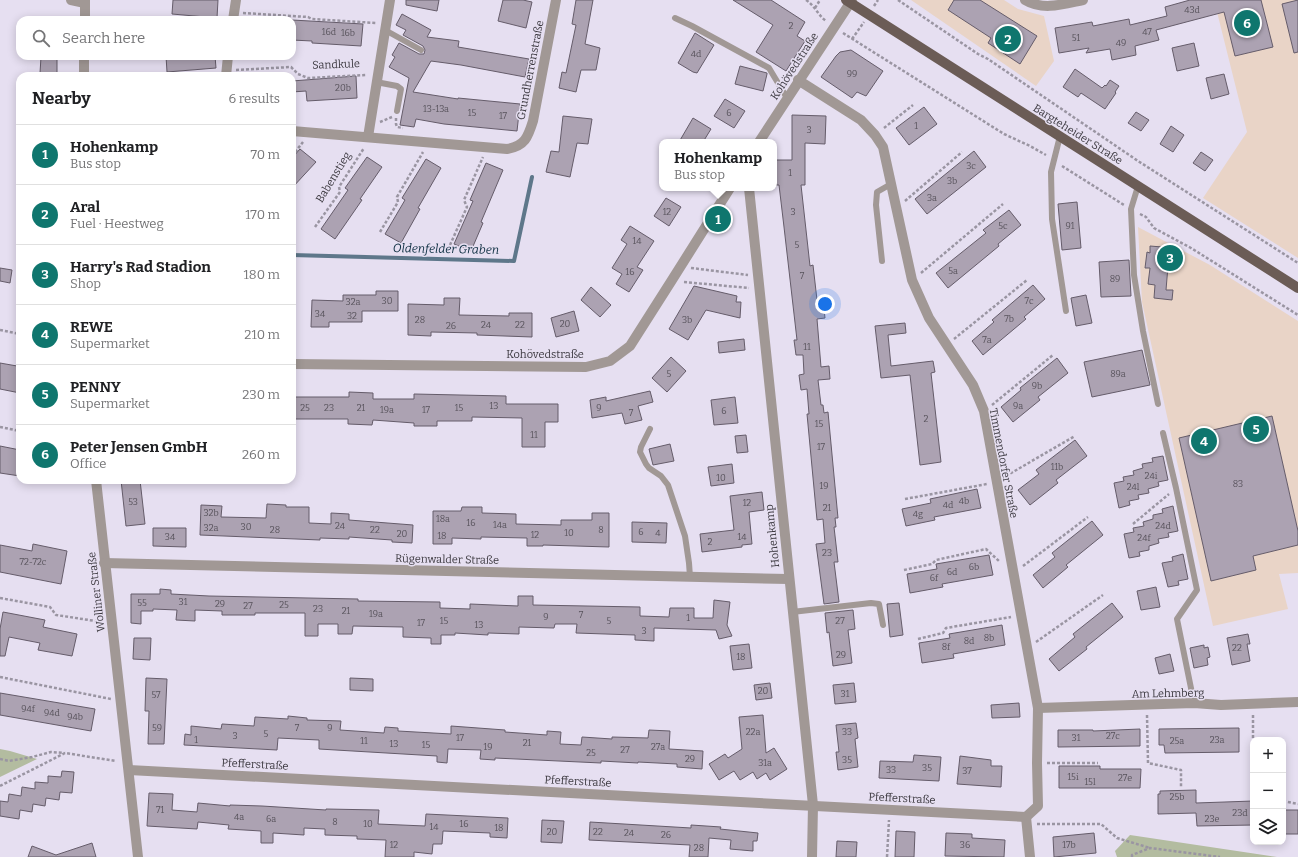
<!DOCTYPE html>
<meta charset="utf-8">
<style>
body{margin:0;font-family:Bitter,serif;background:#f6f6f6;color:#202124}
.controls{position:absolute;right:12px;bottom:12px;display:grid;overflow:hidden;border-radius:8px;box-shadow:0 2px 10px #0003}
.controls button{width:36px;height:36px;display:grid;place-items:center;padding:0;border:0;border-bottom:1px solid #e0e0e0;background:#fff;color:#202124;font:20px sans-serif}
.you{position:absolute;left:825px;top:304px;width:14px;height:14px;margin:-10px;border:3px solid #fff;border-radius:50%;background:#1a73e8;box-shadow:0 0 0 6px #1a73e833}
.badge{display:grid;place-items:center;width:26px;height:26px;border-radius:50%;background:#0f766e;color:#fff;font-size:13px;font-weight:700}
.pin{position:absolute;translate:-50% -50%;border:2px solid #fff;box-shadow:0 1px 4px #0006}
.popup{position:absolute;left:659px;top:139px;width:118px;height:52px;box-sizing:border-box;display:grid;place-content:center;border-radius:8px;background:#fff;filter:drop-shadow(0 1px 3px #0005);font-size:13px;white-space:nowrap;color:#757577}
.popup b{font-size:15px;color:#202124}
.popup::after{content:'';position:absolute;left:50%;top:100%;margin-left:-8px;border:8px solid transparent;border-top-color:#fff}
.list{margin:0;padding:0;list-style:none}
h2{display:flex;justify-content:space-between;align-items:center;height:52px;margin:0;padding:0 16px;font-size:17px}
h2 small{font-size:13px;font-weight:400;color:#757577}
.list li{display:grid;grid-template-columns:26px 1fr auto;gap:12px;align-items:center;box-sizing:border-box;height:60px;padding:0 16px;border-top:1px solid #e0e0e0}
.list b{display:block;font-size:15px;white-space:nowrap}
.list p{margin:0;font-size:13px;white-space:nowrap;color:#757577}
.list em{font-size:13px;font-style:normal;color:#757577}
.icon{flex:none;width:22px;height:22px;fill:none;stroke:currentColor;stroke-width:2;stroke-linecap:round;stroke-linejoin:round}
.map{position:relative;flex:none;width:1298px;height:857px;overflow:hidden}
.search{position:absolute;background:#fff;box-shadow:0 2px 10px #0003;left:16px;top:16px;width:280px;height:44px;display:flex;align-items:center;gap:10px;box-sizing:border-box;padding:0 14px;border-radius:12px;color:#757577;font-size:15px}
.panel{position:absolute;background:#fff;box-shadow:0 2px 10px #0003;left:16px;top:72px;width:280px;height:412px;border-radius:12px}
.map>svg:first-child{display:block}
</style>
<div class="map">
<svg width="1298" height="857" viewBox="0 0 1298 857">
<rect width="100%" height="100%" fill="#e6dff1"/>
<!-- commercial -->
<g fill="#e9d4c7">
<path d="M911,0H1004L1018,9L1044,16L1054,61L1036,86Z"/>
<path d="M1214,0H1298V258L1203,198L1247,132Z"/>
<path d="M1138,227L1210,265L1298,321V573L1279,574L1288,609L1213,626L1142,302Z"/>
</g>
<!-- green -->
<g fill="#b3bca0">
<path d="M0,749L10,751L37,759L0,777Z"/>
<path d="M1130,835L1277,857H1117L1115,851Z"/>
</g>
<g fill="none" stroke-linecap="round" stroke-linejoin="round">
<!-- stream -->
<path stroke="#5e778a" stroke-width="4" d="M292,255L514,261L532,177"/>
</g>
<!-- building -->
<g fill="#aca2b2" stroke="#655c6a">
<path d="M173,0H218L217,18L172,14Z"/>
<path d="M406,0H439L437,11L406,5Z"/>
<path d="M503,0H523L532,2L526,28L498,21Z"/>
<path d="M576,0H593L585,44L600,48L596,70H581L576,92L559,88L562,72L566,73L576,25L572,24Z"/>
<path d="M733,0H771L805,22L797,36L805,41L786,71L756,52L773,25Z"/>
<path d="M954,0H980L1037,36L1020,64L988,43L991,38L948,10Z"/>
<path d="M1190,0H1261L1273,47L1235,56L1224,12L1156,30L1159,40L1135,46L1136,55L1112,60L1110,49L1086,53L1089,48L1059,53L1055,28L1092,22L1093,26L1129,19L1130,25L1167,16L1165,7Z"/>
<path d="M1298,0V52L1294,53L1282,4Z"/>
<path d="M402,14L431,30L427,37L459,41L458,47L529,59L525,77L461,65L431,61L413,92L458,99V98L520,104L517,131L444,124L416,119L414,127L400,125L409,78L389,67L395,57L392,55L399,43L419,54H424L425,50L423,46L403,35L406,30L396,25Z"/>
<path d="M292,20L363,24L361,46L312,43V41L292,40Z"/>
<path d="M695,33L714,45L697,73L693,72L678,63Z"/>
<path d="M1194,43L1199,66L1177,71L1172,48Z"/>
<path d="M851,50L883,71L866,96L857,92L852,98L821,77L836,56L840,52Z"/>
<path d="M166,56H215L216,68L167,72Z"/>
<path d="M41,57L57,58V73H40Z"/>
<path d="M740,66L767,73V74L763,91L735,84Z"/>
<path d="M1075,69L1102,88L1105,85L1106,86L1110,80L1119,86L1115,92L1116,93L1105,109L1081,93L1078,97L1063,87Z"/>
<path d="M1224,74L1229,94L1211,99L1206,78Z"/>
<path d="M356,76L357,98L307,101L306,91L292,92V81Z"/>
<path d="M725,99L745,111L734,128L714,116Z"/>
<path d="M924,107L937,124L909,145L896,128Z"/>
<path d="M1136,112L1149,120L1141,131L1128,123Z"/>
<path d="M792,115L826,116L825,144L805,143V185H801L810,266L813,265L817,300L823,299L825,318L817,319L821,367L829,366L830,379L818,380L821,405H823L824,413L828,412L838,518H835L836,527H834L838,562H834L839,602L824,604L816,544L825,543L823,519L817,520L807,414H809L807,389L801,390L799,375L804,374L803,355H796L794,340H797L784,227L779,185H775V160H792Z"/>
<path d="M563,116L592,119L588,144L577,143L570,177L546,172L551,151L559,152Z"/>
<path d="M693,118L711,129L703,142H679Z"/>
<path d="M1171,126L1184,135L1173,152L1160,144Z"/>
<path d="M300,149L316,162L292,188V158Z"/>
<path d="M974,151L986,167L927,214L915,199Z"/>
<path d="M1201,152L1213,160L1205,171L1193,163Z"/>
<path d="M367,157L382,167L360,199L362,200L335,239L321,229L348,190L345,188Z"/>
<path d="M426,159L441,168L418,208L420,209L401,243L385,234L405,200L402,198Z"/>
<path d="M486,163L503,170L481,222L483,223L471,251L454,244L473,201L470,200Z"/>
<path d="M666,198L681,207L669,226L654,216Z"/>
<path d="M1077,202L1081,248L1062,250L1058,204Z"/>
<path d="M1009,210L1021,225L998,244L999,246L948,288L936,273L986,233L983,230Z"/>
<path d="M630,226L654,241L637,267L643,270L629,292L616,284L622,274L612,268L627,244L621,240Z"/>
<path d="M1150,246L1162,247V249L1173,251L1171,266H1168L1166,290H1173L1172,300L1154,298L1155,285L1148,284L1150,268H1145L1147,252L1150,253Z"/>
<path d="M1129,260L1131,296L1101,297L1099,262Z"/>
<path d="M0,268L12,270L10,283L0,281Z"/>
<path d="M1033,285L1045,299L1024,317L1026,319L983,355L972,341L994,322L992,320Z"/>
<path d="M694,286L737,296L736,302H741L740,318L706,310L688,340L669,329Z"/>
<path d="M591,287L611,305L600,317L581,300Z"/>
<path d="M376,291H398V311H362V322H329V327H311L312,300L343,301V295H376Z"/>
<path d="M1086,295L1092,323L1076,326L1071,298Z"/>
<path d="M444,298H460L459,315L509,316V313H532V337L477,335V333L431,332V336L408,335V304L444,305Z"/>
<path d="M574,311L579,331L556,337L551,318Z"/>
<path d="M905,323L906,333L888,335L891,366L933,361L935,372L931,373L941,462L920,465L910,375L881,378L875,326Z"/>
<path d="M744,339L745,350L719,353L718,342Z"/>
<path d="M1142,350L1150,385L1092,397L1084,362Z"/>
<path d="M671,357L686,371L667,392L652,378Z"/>
<path d="M1057,358L1068,373L1038,397L1040,400L1013,422L1001,407L1021,390L1020,388Z"/>
<path d="M0,363L17,366V368L20,369V393L0,389Z"/>
<path d="M650,391L653,402L638,406L642,420L625,424L622,413L592,418L590,400L606,397V401Z"/>
<path d="M349,392L373,393V399H414V394L506,396V404H558V422H545V447H522V418L472,417V421H437V426H414V423L373,420L372,425L348,424V419H292V397H349Z"/>
<path d="M735,397L738,423L714,425L711,400Z"/>
<path d="M1272,416L1298,531V545L1253,556L1256,570L1211,581L1179,438Z"/>
<path d="M746,435L748,452L737,453L735,436Z"/>
<path d="M1075,440L1087,456L1056,480L1058,483L1030,505L1018,490L1039,474L1036,470Z"/>
<path d="M670,444L674,461L653,465L649,449Z"/>
<path d="M0,446L20,450V476L0,473Z"/>
<path d="M1163,456L1168,480L1158,482L1159,486L1148,489L1149,493L1138,495L1139,499L1129,501L1130,505L1119,508L1114,483L1124,481L1123,477L1134,475L1133,471L1143,468L1142,464L1153,462L1152,458Z"/>
<path d="M732,464L734,483L711,486L708,467Z"/>
<path d="M121,480H140L145,524L126,526Z"/>
<path d="M977,489L981,508L934,517L935,520L906,526L902,509L931,503L930,499Z"/>
<path d="M762,492L764,510L749,512L752,544L742,545V547L702,552L700,534L734,530L730,496Z"/>
<path d="M267,504L286,505V507H309V523L331,524V513L349,514V520L413,525L412,543L392,542V540L349,537V539L320,538V540L200,535L201,505L222,506L221,517L266,518Z"/>
<path d="M1173,506L1178,531L1168,533L1169,537L1158,539L1159,543L1149,546V550L1139,552L1140,556L1129,558L1124,534L1134,532L1133,528L1144,526L1143,522L1153,519V515L1163,513L1162,509Z"/>
<path d="M462,507H482V513L516,514V524L561,525V520H592V513H609V547L543,545V546H527V538L481,537V539L452,538V544H433V511H461Z"/>
<path d="M1092,521L1103,535L1066,565L1068,567L1043,588L1033,575L1055,557L1052,553Z"/>
<path d="M632,522L667,523L666,543L632,542Z"/>
<path d="M153,528H186V547L153,546Z"/>
<path d="M33,544L67,551L61,584L0,572V545L32,551Z"/>
<path d="M1183,554L1188,579L1178,581L1179,585L1168,587L1162,563L1173,561L1172,557Z"/>
<path d="M989,555L993,575L942,584L943,587L910,593L907,574L937,569L936,564Z"/>
<path d="M1156,587L1160,607L1141,610L1137,591Z"/>
<path d="M160,589L171,590V594L209,596L358,599V601L440,602V608L470,609V604L518,606V596H533V605L640,607V616L669,617L670,608H694V618H713L714,600L730,602L727,625L732,636L719,639L716,630L654,628V641L635,640V635L576,633L577,624H555L554,628L519,627V634L488,633V635L455,633V635H441V644H431V638L403,637V627L353,626L352,634H338V624H318V636H305V613H255V615H222V611L195,610V621L176,620L177,610L153,609V611H141V624L131,623V594H160Z"/>
<path d="M899,603L903,635L890,637L887,604Z"/>
<path d="M1112,603L1123,617L1086,647L1087,649L1059,671L1049,659L1075,637L1073,634Z"/>
<path d="M853,610L855,629L848,630L852,663L833,666L829,632L827,633L825,613Z"/>
<path d="M3,612L45,620L43,627L77,634L72,656L38,650L40,643L9,637L5,656H0V629Z"/>
<path d="M1002,625L1005,645L953,654L954,658L922,663L919,643L950,638L949,634Z"/>
<path d="M1248,634L1250,644H1247L1250,661L1232,665L1227,638Z"/>
<path d="M134,638H151L150,660L133,659Z"/>
<path d="M749,644L752,668L733,670L730,646Z"/>
<path d="M1204,645V648L1208,647L1210,657L1207,658L1208,665L1194,668L1190,648Z"/>
<path d="M1170,654L1174,671L1159,674L1155,658Z"/>
<path d="M146,678L167,679L164,744H148L149,711H145Z"/>
<path d="M350,678L373,679V691L350,690Z"/>
<path d="M770,683L772,698L756,700L754,685Z"/>
<path d="M854,683L856,702L835,704L833,685Z"/>
<path d="M0,693L95,709L91,731L0,715Z"/>
<path d="M1019,703L1020,717L992,718L991,705Z"/>
<path d="M763,715L766,753L774,748L787,769L770,780L766,773L757,779L753,772L740,780L734,771L719,780L709,764L725,754L728,758L742,749L739,717Z"/>
<path d="M288,716L307,718V720L341,721L340,730L384,733L385,727L398,728V731L451,734V726L505,730V732L547,735V731L561,732L560,744L581,745L582,737L612,739V737L648,738L649,730L670,731L669,749L703,751L702,769L677,767V764L638,762V763L601,761V763L495,758V760L480,759L481,750L448,749L447,763L437,762V756L319,749V740L278,738L277,750L184,745L185,734L191,735V726L221,729L222,724L254,726L255,717L288,719Z"/>
<path d="M856,723L858,738L855,739L858,767L838,770L836,752H839L836,725Z"/>
<path d="M1239,728V752L1165,753L1164,745H1159V729Z"/>
<path d="M1140,729V746L1058,747V730H1093V731Z"/>
<path d="M914,755L941,757L939,781L879,778L880,761L913,762Z"/>
<path d="M960,756L991,760V766H1002L1001,787L957,784Z"/>
<path d="M1059,766H1100V769H1141L1140,788H1059Z"/>
<path d="M62,771L74,772L72,793L60,792L59,800L46,798L45,806L33,804L32,812L20,810L19,819L0,816V801L8,802L9,794L21,796L22,787L35,789V782L48,783V776L61,777Z"/>
<path d="M1196,790V803L1253,801V825L1197,826L1196,813L1158,814V794H1160V791Z"/>
<path d="M149,793L173,794L172,810L197,812L198,803L230,806V805L262,806L326,810V809L379,810L378,824L425,826L426,814L508,818L507,838L490,837V833L443,831L442,844H433L432,854L414,852V857H385L386,840L357,839V836L325,835V829L304,828V835L273,833V843H261V831L228,829L229,825L198,822L197,829L147,826Z"/>
<rect x="1283" y="810" width="15" height="24"/>
<path d="M542,820L564,821L562,843L541,842Z"/>
<path d="M590,822L691,828V825L721,827L720,829L758,833L757,841H753V851L730,849L731,840L709,838L708,857H689L690,845L589,840Z"/>
<path d="M896,831L915,832L914,857H895Z"/>
<path d="M946,833L972,834V838L1005,840L1004,857L945,856Z"/>
<path d="M1094,833L1096,853L1054,857L1053,837Z"/>
<path d="M837,841L857,842L856,857H836Z"/>
<path d="M92,843L96,857H28L32,846L56,855Z"/>
</g>
<g fill="none" stroke-linecap="round" stroke-linejoin="round">
<!-- path -->
<g stroke="#9a95a2" stroke-width="2.5" stroke-dasharray="3 2" stroke-linecap="butt">
<path d="M806,0C815,6 818,15 826,21"/>
<path d="M898,0L978,54L988,59L1138,161L1298,263"/>
<path d="M874,6L878,0"/>
<path d="M815,8L820,0"/>
<path d="M243,13L308,17L312,19L376,23"/>
<path d="M843,33L1004,134L1030,146L1046,155"/>
<path d="M852,39L864,22"/>
<path d="M236,70L291,67L298,74L308,78L367,75"/>
<path d="M396,118V124L397,127L403,128"/>
<path d="M380,122L392,117"/>
<path d="M884,128L913,105"/>
<path d="M292,156L303,142"/>
<path d="M1062,166L1124,205"/>
<path d="M905,201L962,152"/>
<path d="M1140,214L1146,217L1154,228L1191,248L1298,315"/>
<path d="M315,227L340,192L339,187L364,148"/>
<path d="M380,232L398,202L397,197L423,152"/>
<path d="M450,245L467,207L464,200L483,157"/>
<path d="M691,268L748,275"/>
<path d="M921,273L1003,204"/>
<path d="M684,282L749,288"/>
<path d="M0,330L20,334"/>
<path d="M954,339L1027,280"/>
<path d="M992,405L1053,355"/>
<path d="M0,427L20,431"/>
<path d="M1006,476L1075,436"/>
<path d="M905,499L987,484"/>
<path d="M1133,524L1169,494"/>
<path d="M1023,566L1088,517"/>
<path d="M904,570L932,564L936,560L986,549L1000,562"/>
<path d="M0,598L50,607L56,615L102,622"/>
<path d="M918,639L943,633L946,628L1011,617"/>
<path d="M1036,642L1103,595"/>
<path d="M0,677L111,699"/>
<path d="M1147,715L1148,763L1181,770V788"/>
<path d="M1253,715V740"/>
<path d="M0,759L9,761L32,757L51,752L64,753"/>
<path d="M1047,763H1098"/>
<path d="M0,786L65,753L116,761"/>
<path d="M1283,801L1298,804"/>
<path d="M1037,824H1101L1117,838L1150,848"/>
<path d="M887,857L889,820"/>
<path d="M1132,857V855L1150,848L1220,857"/>
</g>
<!-- service -->
<g stroke="#a19895" stroke-width="6">
<path d="M675,18L692,26L769,68L787,98"/>
<path d="M385,30L421,50"/>
<path d="M376,82L397,86L401,89L397,111"/>
<path d="M1060,136L1051,172L1052,219L1066,311"/>
<path d="M1138,186L1131,209L1134,275L1143,331L1158,404"/>
<path d="M882,261L876,205L877,192L891,184"/>
<path d="M650,429L641,447L640,452L646,464L649,468L661,476L668,485L685,536L689,563L690,577"/>
<path d="M1163,433L1176,488L1197,590L1177,619L1194,703"/>
<path d="M792,612L871,603L879,604L883,625"/>
</g>
<!-- minor -->
<g stroke="#a19895" stroke-width="10">
<path d="M71,0L85,3"/>
<path d="M1025,0C1043,11 1064,4 1083,0"/>
<path d="M85,20V0"/>
<path d="M233,20L236,0"/>
<path d="M84,76V56"/>
<path d="M226,76L228,56"/>
<path d="M798,80L861,120L875,135L883,147L912,280L929,318L973,385L984,411L1038,708L1037,763L1038,806L1026,817"/>
<path d="M292,131L507,149C525,146 528,137 533,121L556,0"/>
<path d="M368,137L390,0"/>
<path d="M759,142L852,0"/>
<path d="M749,188L813,805L812,857"/>
<path d="M292,364L586,367L610,361L630,346L672,280L730,188"/>
<path d="M96,480L138,857"/>
<path d="M104,563L788,579"/>
<path d="M1038,708L1194,703L1221,705L1298,702"/>
<path d="M129,770L1026,817"/>
<path d="M1026,817L1030,857"/>
</g>
<!-- primary -->
<path stroke="#6b5c56" stroke-width="10" d="M846,0L1298,288"/>
</g>
<g text-anchor="middle" stroke-width="3" stroke-linejoin="round" paint-order="stroke">
<!-- number labels -->
<g font-size="9" fill="#59545d">
<text x="1192" y="13">43d</text>
<text x="791" y="29">2</text>
<text x="329" y="35">16d</text>
<text x="1147" y="35">47</text>
<text x="348" y="36">16b</text>
<text x="1076" y="41">51</text>
<text x="1121" y="46">49</text>
<text x="696" y="57">4d</text>
<text x="852" y="77">99</text>
<text x="343" y="91">20b</text>
<text x="436" y="112">13-13a</text>
<text x="472" y="116">15</text>
<text x="729" y="116">6</text>
<text x="503" y="119">17</text>
<text x="916" y="129">1</text>
<text x="809" y="133">3</text>
<text x="971" y="169">3c</text>
<text x="790" y="176">1</text>
<text x="952" y="184">3b</text>
<text x="932" y="201">3a</text>
<text x="667" y="215">12</text>
<text x="793" y="215">3</text>
<text x="1003" y="229">5c</text>
<text x="1070" y="229">91</text>
<text x="637" y="244">14</text>
<text x="797" y="248">5</text>
<text x="953" y="274">5a</text>
<text x="630" y="275">16</text>
<text x="802" y="279">7</text>
<text x="1115" y="282">89</text>
<text x="387" y="304">30</text>
<text x="1029" y="304">7c</text>
<text x="353" y="305">32a</text>
<text x="320" y="317">34</text>
<text x="352" y="319">32</text>
<text x="1009" y="322">7b</text>
<text x="420" y="323">28</text>
<text x="687" y="323">3b</text>
<text x="565" y="327">20</text>
<text x="486" y="328">24</text>
<text x="520" y="328">22</text>
<text x="451" y="329">26</text>
<text x="987" y="343">7a</text>
<text x="807" y="350">11</text>
<text x="669" y="377">5</text>
<text x="1118" y="377">89a</text>
<text x="1037" y="389">9b</text>
<text x="494" y="409">13</text>
<text x="1018" y="409">9a</text>
<text x="305" y="411">25</text>
<text x="329" y="411">23</text>
<text x="361" y="411">21</text>
<text x="459" y="411">15</text>
<text x="599" y="411">9</text>
<text x="387" y="413">19a</text>
<text x="426" y="413">17</text>
<text x="724" y="414">6</text>
<text x="631" y="416">7</text>
<text x="926" y="422">2</text>
<text x="819" y="427">15</text>
<text x="534" y="438">11</text>
<text x="821" y="450">17</text>
<text x="1057" y="470">11b</text>
<text x="1151" y="479">24i</text>
<text x="721" y="481">10</text>
<text x="1238" y="487">83</text>
<text x="824" y="489">19</text>
<text x="1133" y="490">24l</text>
<text x="964" y="504">4b</text>
<text x="133" y="505">53</text>
<text x="747" y="506">12</text>
<text x="948" y="508">4d</text>
<text x="827" y="511">21</text>
<text x="211" y="516">32b</text>
<text x="918" y="517">4g</text>
<text x="443" y="522">18a</text>
<text x="471" y="526">16</text>
<text x="500" y="528">14a</text>
<text x="340" y="529">24</text>
<text x="1163" y="529">24d</text>
<text x="246" y="530">30</text>
<text x="211" y="531">32a</text>
<text x="275" y="533">28</text>
<text x="375" y="533">22</text>
<text x="601" y="533">8</text>
<text x="641" y="535">6</text>
<text x="569" y="536">10</text>
<text x="658" y="536">4</text>
<text x="402" y="537">20</text>
<text x="535" y="538">12</text>
<text x="442" y="539">18</text>
<text x="170" y="540">34</text>
<text x="742" y="540">14</text>
<text x="1144" y="541">24f</text>
<text x="710" y="545">2</text>
<text x="827" y="556">23</text>
<text x="33" y="565">72-72c</text>
<text x="974" y="570">6b</text>
<text x="952" y="575">6d</text>
<text x="934" y="581">6f</text>
<text x="183" y="605">31</text>
<text x="142" y="606">55</text>
<text x="220" y="607">29</text>
<text x="284" y="608">25</text>
<text x="248" y="609">27</text>
<text x="318" y="612">23</text>
<text x="346" y="614">21</text>
<text x="376" y="617">19a</text>
<text x="581" y="618">7</text>
<text x="546" y="620">9</text>
<text x="688" y="621">1</text>
<text x="444" y="624">15</text>
<text x="609" y="624">5</text>
<text x="840" y="624">27</text>
<text x="421" y="626">17</text>
<text x="479" y="628">13</text>
<text x="644" y="634">3</text>
<text x="989" y="641">8b</text>
<text x="969" y="644">8d</text>
<text x="946" y="650">8f</text>
<text x="1237" y="651">22</text>
<text x="841" y="658">29</text>
<text x="741" y="660">18</text>
<text x="763" y="694">20</text>
<text x="845" y="697">31</text>
<text x="156" y="698">57</text>
<text x="28" y="712">94f</text>
<text x="52" y="716">94d</text>
<text x="75" y="720">94b</text>
<text x="157" y="731">59</text>
<text x="297" y="731">7</text>
<text x="330" y="731">9</text>
<text x="753" y="735">22a</text>
<text x="847" y="735">33</text>
<text x="266" y="737">5</text>
<text x="235" y="739">3</text>
<text x="1113" y="739">27c</text>
<text x="460" y="741">17</text>
<text x="1076" y="741">31</text>
<text x="196" y="743">1</text>
<text x="1217" y="743">23a</text>
<text x="364" y="744">11</text>
<text x="1177" y="744">25a</text>
<text x="527" y="746">21</text>
<text x="394" y="747">13</text>
<text x="426" y="748">15</text>
<text x="488" y="750">19</text>
<text x="658" y="750">27a</text>
<text x="625" y="753">27</text>
<text x="591" y="756">25</text>
<text x="690" y="762">29</text>
<text x="847" y="763">35</text>
<text x="765" y="766">31a</text>
<text x="927" y="771">35</text>
<text x="891" y="773">33</text>
<text x="967" y="774">37</text>
<text x="1073" y="780">15i</text>
<text x="1125" y="781">27e</text>
<text x="1090" y="785">15l</text>
<text x="1177" y="800">25b</text>
<text x="160" y="813">71</text>
<text x="1240" y="816">23d</text>
<text x="239" y="820">4a</text>
<text x="271" y="822">6a</text>
<text x="1212" y="822">23e</text>
<text x="335" y="825">8</text>
<text x="368" y="827">10</text>
<text x="464" y="827">16</text>
<text x="434" y="830">14</text>
<text x="499" y="831">18</text>
<text x="552" y="835">20</text>
<text x="598" y="835">22</text>
<text x="629" y="836">24</text>
<text x="666" y="838">26</text>
<text x="394" y="848">12</text>
<text x="965" y="848">36</text>
<text x="1069" y="848">17b</text>
<text x="699" y="851">28</text>
</g>
<!-- street labels -->
<g font-size="11" fill="#3d3a41" stroke="#e6dff1">
<text transform="translate(336 64) rotate(-2)" y="4">Sandkule</text>
<text transform="translate(794 66) rotate(-57)" y="4">Kohövedstraße</text>
<text transform="translate(530 70) rotate(-79)" y="4">Grundherrenstraße</text>
<text transform="translate(1078 134) rotate(32)" y="4">Bargteheider Straße</text>
<text transform="translate(333 177) rotate(-59)" y="4">Babenstieg</text>
<text x="545" y="358">Kohövedstraße</text>
<text transform="translate(1004 463) rotate(79)" y="4">Timmendorfer Straße</text>
<text transform="translate(772 536) rotate(-96)" y="4">Hohenkamp</text>
<text transform="translate(447 559) rotate(1)" y="4">Rügenwalder Straße</text>
<text transform="translate(96 592) rotate(-97)" y="4">Wolliner Straße</text>
<text transform="translate(1168 693) rotate(-1)" y="4">Am Lehmberg</text>
<text transform="translate(255 764) rotate(3)" y="4">Pfefferstraße</text>
<text transform="translate(578 781) rotate(3)" y="4">Pfefferstraße</text>
<text transform="translate(902 798) rotate(3)" y="4">Pfefferstraße</text>
</g>
<!-- water labels -->
<g font-size="12" font-style="italic" fill="#0c2d40" stroke="#e6dff1">
<text transform="translate(446 249) rotate(1)" y="4">Oldenfelder Graben</text>
</g>
</g>
</svg>
<div class="controls">
<button>+</button>
<button>−</button>
<button><svg class="icon" aria-label="layers" viewBox="0 0 24 24"><path d="M12 4l9 5-9 5-9-5zM3 14l9 5 9-5"/></svg></button>
</div>
<div class="you"></div>
<div class="pin badge" style="left:718px;top:219px">1</div>
<div class="popup"><b>Hohenkamp</b>Bus stop</div>
<div class="pin badge" style="left:1008px;top:39px">2</div>
<div class="pin badge" style="left:1170px;top:258px">3</div>
<div class="pin badge" style="left:1204px;top:441px">4</div>
<div class="pin badge" style="left:1256px;top:429px">5</div>
<div class="pin badge" style="left:1247px;top:23px">6</div>
<div class="search"><svg class="icon" aria-label="search" viewBox="0 0 24 24"><circle cx="10" cy="10" r="6"/><path d="M15 15l6 6"/></svg>Search here</div>
<section class="panel">
<h2>Nearby<small>6 results</small></h2>
<ul class="list">
<li><span class="badge">1</span><div><b>Hohenkamp</b><p>Bus stop</p></div><em>70 m</em></li>
<li><span class="badge">2</span><div><b>Aral</b><p>Fuel · Heestweg</p></div><em>170 m</em></li>
<li><span class="badge">3</span><div><b>Harry's Rad Stadion</b><p>Shop</p></div><em>180 m</em></li>
<li><span class="badge">4</span><div><b>REWE</b><p>Supermarket</p></div><em>210 m</em></li>
<li><span class="badge">5</span><div><b>PENNY</b><p>Supermarket</p></div><em>230 m</em></li>
<li><span class="badge">6</span><div><b>Peter Jensen GmbH</b><p>Office</p></div><em>260 m</em></li>
</ul>
</section>
</div>
